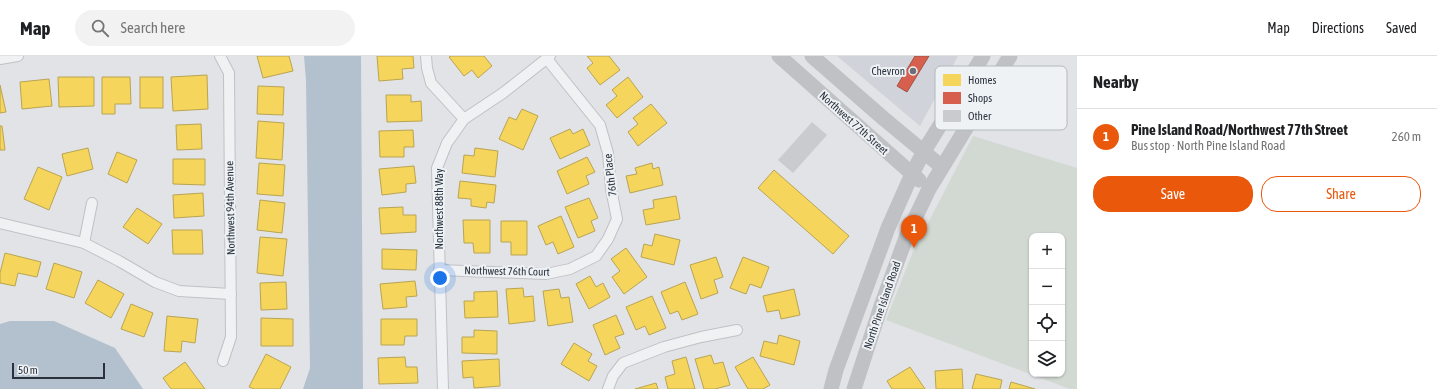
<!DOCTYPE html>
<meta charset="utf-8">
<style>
body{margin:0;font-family:"Asap Condensed",sans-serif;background:#f2f2f2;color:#202124}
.controls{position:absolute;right:12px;bottom:12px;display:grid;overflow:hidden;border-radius:8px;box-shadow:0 1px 3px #0004}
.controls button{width:36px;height:36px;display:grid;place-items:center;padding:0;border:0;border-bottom:1px solid #e0e0e0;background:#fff;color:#202124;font:20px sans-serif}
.scale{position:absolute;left:12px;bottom:10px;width:93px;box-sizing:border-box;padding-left:4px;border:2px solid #2a313d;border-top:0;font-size:11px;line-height:14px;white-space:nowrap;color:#2a313d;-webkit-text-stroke:3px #eff2f5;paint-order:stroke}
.you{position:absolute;left:440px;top:222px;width:14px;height:14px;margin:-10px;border:3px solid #fff;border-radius:50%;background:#1a73e8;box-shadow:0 0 0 6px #1a73e833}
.badge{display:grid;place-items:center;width:26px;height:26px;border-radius:50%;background:#ea580c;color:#fff;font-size:13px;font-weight:700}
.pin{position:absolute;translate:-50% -33px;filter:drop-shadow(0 1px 2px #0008)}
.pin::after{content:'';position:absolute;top:21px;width:14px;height:12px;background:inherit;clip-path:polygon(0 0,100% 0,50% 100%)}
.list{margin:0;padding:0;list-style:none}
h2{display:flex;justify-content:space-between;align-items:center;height:52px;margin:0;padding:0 16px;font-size:17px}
h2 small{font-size:13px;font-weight:400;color:#757577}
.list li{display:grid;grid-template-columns:26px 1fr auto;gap:12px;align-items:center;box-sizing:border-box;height:56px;padding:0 16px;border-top:1px solid #e0e0e0}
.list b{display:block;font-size:15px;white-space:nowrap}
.list p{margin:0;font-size:13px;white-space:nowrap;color:#757577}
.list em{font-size:13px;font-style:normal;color:#757577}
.actions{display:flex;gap:8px;padding:12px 16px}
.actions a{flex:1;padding:9px 0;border:1px solid #ea580c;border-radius:16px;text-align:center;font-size:14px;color:#ea580c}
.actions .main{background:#ea580c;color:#fff}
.icon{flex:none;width:22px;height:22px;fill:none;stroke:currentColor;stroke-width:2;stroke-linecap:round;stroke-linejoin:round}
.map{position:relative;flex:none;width:1077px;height:333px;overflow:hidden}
header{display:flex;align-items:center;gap:24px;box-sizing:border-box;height:56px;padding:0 20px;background:#fff;border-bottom:1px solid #e0e0e0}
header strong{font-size:19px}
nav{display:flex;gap:22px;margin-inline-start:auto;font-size:14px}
.search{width:280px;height:36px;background:#f2f2f2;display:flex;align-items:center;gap:10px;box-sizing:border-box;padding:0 14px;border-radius:22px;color:#757577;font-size:15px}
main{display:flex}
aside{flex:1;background:#fff}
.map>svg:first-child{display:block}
</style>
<header>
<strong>Map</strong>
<div class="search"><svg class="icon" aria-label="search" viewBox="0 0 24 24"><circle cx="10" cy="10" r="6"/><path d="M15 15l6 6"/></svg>Search here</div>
<nav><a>Map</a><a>Directions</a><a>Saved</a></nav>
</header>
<main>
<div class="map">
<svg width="1077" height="333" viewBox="0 0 1077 333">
<rect width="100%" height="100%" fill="#e1e3e6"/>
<!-- built -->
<path fill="#d0d3d9" d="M837,0H958L920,70Z"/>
<!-- green -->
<path fill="#d2d9d2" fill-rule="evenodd" d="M973,80L1077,112V333H1070L886,264L912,198ZM1032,180H1062V318H1032Z"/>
<!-- water -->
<g fill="#b3c0ce">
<path d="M304,0H361L363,333H303L310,312L306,24Z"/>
<path d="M10,265H54L115,292L143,333H0V268Z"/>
</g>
<!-- homes -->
<g fill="#f6d55c" stroke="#b9a453">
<path d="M257,0H289L293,15L263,22Z"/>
<path d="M377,0H413L414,12L402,13L403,23L379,25Z"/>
<path d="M451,0H484L492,10L478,22L472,14L464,20L449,1Z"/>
<path d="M587,0H609L620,14L600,29L587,12L593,7Z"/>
<path d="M207,19L208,53L173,55L171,21Z"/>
<path d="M58,21H94V50L59,51Z"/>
<path d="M102,21H130L131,48H115V58H102Z"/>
<rect x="140" y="21" width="23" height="31"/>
<path d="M628,21L643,41L617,62L606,49L617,40L612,34Z"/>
<path d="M49,23L52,50L22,53L20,26Z"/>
<path d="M0,29L6,56L0,57Z"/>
<path d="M258,30L284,31L283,59L257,58Z"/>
<path d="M386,39H411V46L421,45L422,65L387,66Z"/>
<path d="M651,48L667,67L638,90L628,76L638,68L633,62Z"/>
<path d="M522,53L538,60L523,94L499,83L509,61L516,64Z"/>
<path d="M258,65L284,67L282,104L256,102Z"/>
<path d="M201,68L202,93L177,94L176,69Z"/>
<path d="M0,70H2L5,94H0Z"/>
<path d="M570,73L573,78L583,73L590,89L560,103L550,82Z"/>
<path d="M413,74L414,91H404V101H380L379,75Z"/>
<path d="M88,92L93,113L67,120L62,98Z"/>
<path d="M475,92L498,95L495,121L462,117L464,99L474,100Z"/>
<path d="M117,96L137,104L127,127L108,118Z"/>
<path d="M587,101L595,116L586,120L589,128L567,138L557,115Z"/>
<path d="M173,103H205V129L173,128Z"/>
<path d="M259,107L285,109L283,140L257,138Z"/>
<path d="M652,107L653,113L659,111L663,129L630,137L626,120L637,118L635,112Z"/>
<path d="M414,110L416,127L406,128V136L382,139L379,113Z"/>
<path d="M38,111L62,121L49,154L24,143Z"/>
<path d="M774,114L849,180L833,198L758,132Z"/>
<path d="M460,125L496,129L494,147L487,146L486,152L471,150V143L458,142Z"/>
<path d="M203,137L204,160L174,162L173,139Z"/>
<path d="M676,140L680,163L646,169L643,154L654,152L653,144Z"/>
<path d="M589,142L598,162L591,165L595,175L578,182L565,151Z"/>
<path d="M260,144L285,147L282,177L257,174Z"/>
<path d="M403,151V159H416V176L381,178L379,152Z"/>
<path d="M137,152L162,168L148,188L123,171Z"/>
<path d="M561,160L574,191L558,198L553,186L546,189L538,170Z"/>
<path d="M463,164H490V197H474L473,187H464Z"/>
<path d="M501,165H527V199H511V186H501Z"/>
<path d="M172,174H202L203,198H173Z"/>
<path d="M655,178L680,184L674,209L641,201L644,188L652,190Z"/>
<path d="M260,181L287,183L283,220L257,217Z"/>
<path d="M626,192L647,221L624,238L612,221L620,215L611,203Z"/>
<path d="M382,193L417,194L416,214L382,213Z"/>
<path d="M5,197L41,206L37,221L18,217L15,230L0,227V217Z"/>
<path d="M716,201L723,221L714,224L718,237L701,243L690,209Z"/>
<path d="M743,201L769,211L761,232L750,228L746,238L730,232Z"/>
<path d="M54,207L82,216L74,242L46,233Z"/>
<path d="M590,220L596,231L603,227L610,241L589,253L576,228Z"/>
<path d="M98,224L124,238L111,262L85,247Z"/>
<path d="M415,225L417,240L406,241L407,251L383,253L380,228Z"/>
<path d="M286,226L287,253L261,254L260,227Z"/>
<path d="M685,226L698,258L682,264L678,255L670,258L661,236Z"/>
<path d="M523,232L524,241L533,240L535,265L509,268L506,233Z"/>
<path d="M559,233L561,242L569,241L573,266L548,270L543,235Z"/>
<path d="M794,233L800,259L781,263L779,254L767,256L763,240Z"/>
<path d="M497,235L498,261L465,262L464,245H474V236Z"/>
<path d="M652,240L666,272L649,279L645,270L636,274L626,251Z"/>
<path d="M131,248L153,257L144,281L121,273Z"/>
<path d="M616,259L624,278L615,281L620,292L605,299L593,269Z"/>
<path d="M167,260L198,263L195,287L182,285L181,296L164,295Z"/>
<path d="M261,262L293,263V290H261Z"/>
<path d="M381,263H417V280H405L404,289H381Z"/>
<path d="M474,274L497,275V298L462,297V281H474Z"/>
<path d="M779,279L800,285L794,309L760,300L764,285L777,288Z"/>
<path d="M574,287L592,298L588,305L597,310L589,325L561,308Z"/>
<path d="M266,298L291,311L280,333H254L249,331Z"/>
<path d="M711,299L714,308L723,306L730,329L715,333H704L695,303Z"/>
<path d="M405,301L406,311H417L418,327L379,328L378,302Z"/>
<path d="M686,301L695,333H668L665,321L675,318L672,305Z"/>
<path d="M753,301L770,329L763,333H748L735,311Z"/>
<path d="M499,303L500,330L474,332L473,321L463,322L462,305Z"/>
<path d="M185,306L205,333H171L163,322Z"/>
<path d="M910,311L925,333H892L887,325Z"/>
<path d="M962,313L963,333H936L935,315Z"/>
<path d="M976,318L1002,324L1000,333H972Z"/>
<path d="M1011,326L1035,333H1009Z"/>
<path d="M656,327L658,333H635Z"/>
</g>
<!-- shops -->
<path fill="#d6604d" stroke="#a25248" d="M915,0H929L907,36L897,30Z"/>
<!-- building -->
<path fill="#cacbce" d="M812,66L827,79L793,117L778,104Z"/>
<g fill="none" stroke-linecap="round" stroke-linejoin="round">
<defs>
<g id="street">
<path d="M220,0L229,17L231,281L223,305"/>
<path d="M426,0L427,12L431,27L464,63"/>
<path d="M0,3L18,0"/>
<path d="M0,167L84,187L119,205L155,226L179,235L231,238"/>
<path d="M84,187L92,147"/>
<path d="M439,214L546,218L570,213L596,200L608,183L617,163L611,133L608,97L600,69L547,3"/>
<path d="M443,333L437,112L447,87L464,63L503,37L550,0"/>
<path d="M608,333L613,320L623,307L664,291L701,281L737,274"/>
</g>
</defs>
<!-- street casing -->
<use href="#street" stroke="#c0c1c4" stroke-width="12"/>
<!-- street -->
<use href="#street" stroke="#f0f1f3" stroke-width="10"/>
<!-- secondary -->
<g stroke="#bfc1c5" stroke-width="15">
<path d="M779,0L919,124"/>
<path d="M812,0L883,62L942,111"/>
<path d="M831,333L836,314L888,172L912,118L924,95L983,0"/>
<path d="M854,333L881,250L907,179L929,133L1010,0"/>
</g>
</g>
<!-- markers -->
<circle fill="#6a6f78" stroke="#eff2f5" stroke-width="1.5" cx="913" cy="15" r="4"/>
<g text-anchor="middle" stroke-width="4" stroke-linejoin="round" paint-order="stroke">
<!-- poi labels -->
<g font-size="11" fill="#2a313d" stroke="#eff2f5" text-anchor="end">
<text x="905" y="19">Chevron</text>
</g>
<!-- street labels -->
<g font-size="11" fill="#2a313d" stroke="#eff2f5">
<text transform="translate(854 67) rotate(42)" y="4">Northwest 77th Street</text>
<text transform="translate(610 119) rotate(-97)" y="4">76th Place</text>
<text transform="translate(230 152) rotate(-91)" y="4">Northwest 94th Avenue</text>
<text transform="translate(439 153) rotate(-90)" y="4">Northwest 88th Way</text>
<text transform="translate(507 215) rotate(1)" y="4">Northwest 76th Court</text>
<text transform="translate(882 249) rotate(-71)" y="4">North Pine Island Road</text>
</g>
</g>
<!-- legend -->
<rect x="935" y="10" width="132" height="64" rx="6" fill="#eff2f5" stroke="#b4b8be" stroke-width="1"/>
<rect x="943" y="18" width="18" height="12" fill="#f6d55c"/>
<rect x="943" y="36" width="18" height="12" fill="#d6604d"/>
<rect x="943" y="54" width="18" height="12" fill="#cacbce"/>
<g font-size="11" fill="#2a313d">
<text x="968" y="28">Homes</text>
<text x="968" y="46">Shops</text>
<text x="968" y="64">Other</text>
</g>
</svg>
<div class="controls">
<button>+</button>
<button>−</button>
<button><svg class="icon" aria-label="locate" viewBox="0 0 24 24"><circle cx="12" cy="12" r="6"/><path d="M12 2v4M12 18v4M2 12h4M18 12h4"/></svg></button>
<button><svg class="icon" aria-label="layers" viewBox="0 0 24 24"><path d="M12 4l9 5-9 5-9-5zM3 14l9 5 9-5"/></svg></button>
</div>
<div class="scale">50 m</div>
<div class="you"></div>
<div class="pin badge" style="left:914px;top:192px">1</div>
</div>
<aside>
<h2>Nearby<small></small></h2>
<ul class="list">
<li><span class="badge">1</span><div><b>Pine Island Road/Northwest 77th Street</b><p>Bus stop · North Pine Island Road</p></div><em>260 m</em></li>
</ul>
<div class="actions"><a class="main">Save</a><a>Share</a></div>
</aside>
</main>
